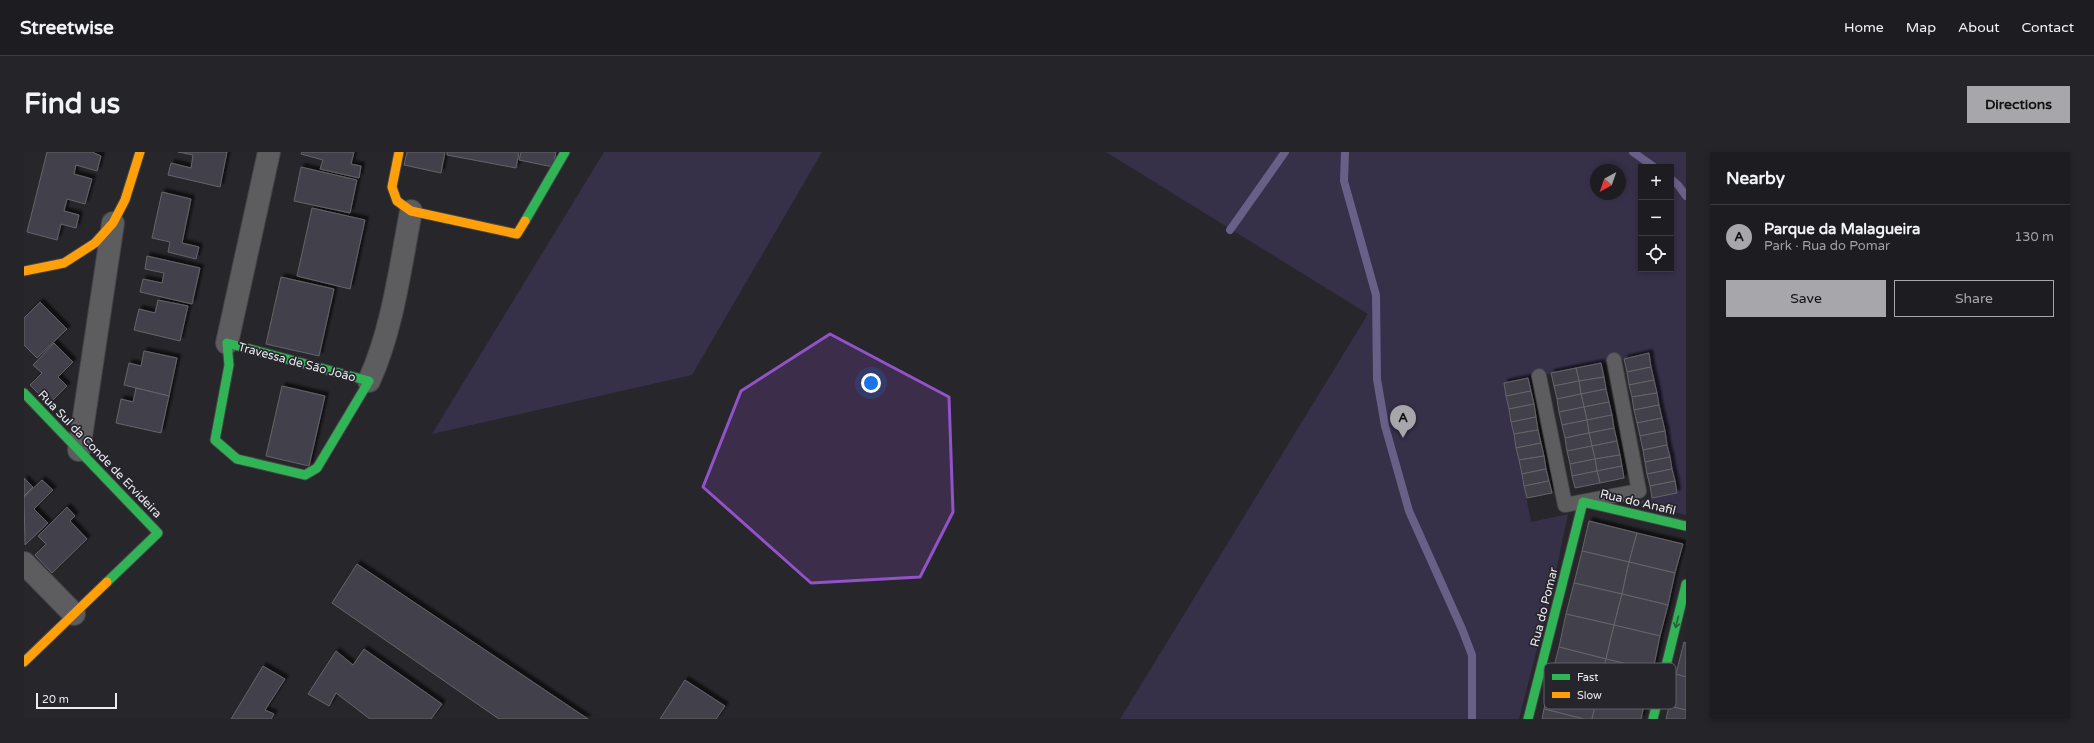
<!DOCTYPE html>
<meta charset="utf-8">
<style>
body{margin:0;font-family:"Varela Round",sans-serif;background:#252529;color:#f1f3f6}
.controls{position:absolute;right:12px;top:12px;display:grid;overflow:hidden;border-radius:0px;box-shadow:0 2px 6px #0003}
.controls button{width:36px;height:36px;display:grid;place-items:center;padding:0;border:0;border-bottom:1px solid #3b3a3e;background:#1d1c20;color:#f1f3f6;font:20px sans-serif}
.compass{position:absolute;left:1566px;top:12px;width:36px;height:36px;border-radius:50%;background:#1d1c20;box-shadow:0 2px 6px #0003;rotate:220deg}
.scale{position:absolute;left:12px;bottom:10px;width:81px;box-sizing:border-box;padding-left:4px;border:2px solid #ecebf0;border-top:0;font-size:11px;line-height:14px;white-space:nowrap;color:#ecebf0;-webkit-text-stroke:3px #26252c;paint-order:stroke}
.you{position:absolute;left:847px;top:231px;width:14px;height:14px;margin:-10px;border:3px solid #fff;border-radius:50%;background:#1a73e8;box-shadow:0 0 0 6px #1a73e833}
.badge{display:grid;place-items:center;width:26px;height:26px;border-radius:50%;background:#a7a6ab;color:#111;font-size:13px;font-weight:700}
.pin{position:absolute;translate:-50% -33px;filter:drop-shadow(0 1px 2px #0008)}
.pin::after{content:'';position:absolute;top:21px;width:14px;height:12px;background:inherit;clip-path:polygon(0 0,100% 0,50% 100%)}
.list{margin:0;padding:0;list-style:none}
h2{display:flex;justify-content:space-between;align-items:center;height:52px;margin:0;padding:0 16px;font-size:17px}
h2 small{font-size:13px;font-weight:400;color:#a0a1a5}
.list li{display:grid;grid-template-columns:26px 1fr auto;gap:12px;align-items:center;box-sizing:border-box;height:64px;padding:0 16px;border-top:1px solid #3b3a3e}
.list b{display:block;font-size:15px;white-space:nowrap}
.list p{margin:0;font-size:13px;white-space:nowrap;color:#a0a1a5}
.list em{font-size:13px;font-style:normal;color:#a0a1a5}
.actions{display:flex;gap:8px;padding:12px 16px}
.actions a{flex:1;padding:9px 0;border:1px solid #a7a6ab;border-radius:0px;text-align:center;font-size:14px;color:#a7a6ab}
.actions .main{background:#a7a6ab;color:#111}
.icon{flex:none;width:22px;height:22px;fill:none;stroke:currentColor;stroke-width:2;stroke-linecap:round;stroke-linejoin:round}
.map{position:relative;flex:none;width:1662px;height:567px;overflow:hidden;border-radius:0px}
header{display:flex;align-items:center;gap:24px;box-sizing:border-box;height:56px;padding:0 20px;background:#1d1c20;border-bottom:1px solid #3b3a3e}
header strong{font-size:19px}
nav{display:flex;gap:22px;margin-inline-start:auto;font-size:14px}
.intro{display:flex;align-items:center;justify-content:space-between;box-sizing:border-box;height:96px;padding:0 24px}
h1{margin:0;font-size:28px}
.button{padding:10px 18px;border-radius:0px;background:#a7a6ab;color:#111;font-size:14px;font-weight:700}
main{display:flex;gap:24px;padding:0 24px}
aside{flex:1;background:#1d1c20;border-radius:0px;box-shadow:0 2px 6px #0003}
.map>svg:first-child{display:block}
</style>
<header>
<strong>Streetwise</strong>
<nav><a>Home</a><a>Map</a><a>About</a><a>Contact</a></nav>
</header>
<div class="intro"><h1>Find us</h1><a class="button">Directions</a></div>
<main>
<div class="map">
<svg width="1662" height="567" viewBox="0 0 1662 567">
<defs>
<filter id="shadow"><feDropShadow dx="3.5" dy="-3.5" stdDeviation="1" flood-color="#0009"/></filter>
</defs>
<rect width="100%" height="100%" fill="#27262b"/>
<!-- green -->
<g fill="#363049" fill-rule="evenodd">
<path d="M580,0H798L668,223L408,282Z"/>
<path d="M1082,0H1662V363L1610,350L1653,341L1625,202L1480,231L1507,370L1544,362L1528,439L1495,567H1096L1344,162ZM1617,15H1647V117H1617ZM1572,18H1596V42H1572Z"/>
</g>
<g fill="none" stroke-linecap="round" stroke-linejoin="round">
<!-- stream -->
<g stroke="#696087" stroke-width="8">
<path d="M1321,0L1320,29L1352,143L1353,227L1361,274L1385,359L1438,477L1448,503V567"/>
<path d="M1609,0L1630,15"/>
<path d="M1647,27L1654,33L1662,44"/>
<path d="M1206,78L1261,0"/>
</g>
</g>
<!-- building -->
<g fill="#43414b" stroke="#656468" filter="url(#shadow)">
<path d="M23,0H68L77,4L73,19L52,13L50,22L68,27L61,52L43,47L40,59L55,63L52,76L37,72L33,88L3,80Z"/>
<path d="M154,0H203L196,35L144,23L147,11L167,16L169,3Z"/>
<path d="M278,0H330L327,12L337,14L335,26L296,17L299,8L277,2Z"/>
<path d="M383,0H421L417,21L380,13Z"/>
<path d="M423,0H495L492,16L423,3Z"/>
<path d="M497,0H532L529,15L495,8Z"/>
<path d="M277,15L333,28L326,61L270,49Z"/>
<path d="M138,40L167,47L158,91L175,95L172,107L144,100L146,90L128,86Z"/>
<path d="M288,56L341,68L326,137L273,124Z"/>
<path d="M123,104L176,116L168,152L116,140L119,127L138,131L140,121L121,117Z"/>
<path d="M257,125L310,137L295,204L242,192Z"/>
<path d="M134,148L164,154L156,189L110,178L115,157L131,161Z"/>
<path d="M16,150L43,177L13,206L0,193V166Z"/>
<path d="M30,191L49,210L34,225L43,234L25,252L6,233L18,221L9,213Z"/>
<path d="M120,199L153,206L145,244L100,233L105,211L117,214Z"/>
<path d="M1625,201L1627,215L1603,220L1600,207Z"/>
<path d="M1577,211L1580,225L1555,229L1552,216Z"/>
<path d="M1627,215L1630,228L1605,233L1603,220Z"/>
<path d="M1552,216L1555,229L1530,234L1527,221Z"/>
<path d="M1580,225L1582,237L1557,242L1555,229Z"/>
<path d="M1504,226L1507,239L1482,244L1480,231Z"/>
<path d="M1630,228L1633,241L1608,245L1605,233Z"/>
<path d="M1555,229L1557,242L1533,247L1530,234Z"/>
<path d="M258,234L301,244L285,314L242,304Z"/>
<path d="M112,236L145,244L137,281L92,271L97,247L109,250Z"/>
<path d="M1582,237L1585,250L1560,255L1557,242Z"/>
<path d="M1507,239L1510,252L1485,257L1482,244Z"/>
<path d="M1633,241L1635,253L1610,258L1608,245Z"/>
<path d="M1557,242L1560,255L1535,260L1533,247Z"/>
<path d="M1585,250L1588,263L1563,268L1560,255Z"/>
<path d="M1510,252L1512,265L1487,270L1485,257Z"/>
<path d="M1635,253L1638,266L1613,271L1610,258Z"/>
<path d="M1560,255L1563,268L1538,273L1535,260Z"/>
<path d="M1588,263L1590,276L1565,281L1563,268Z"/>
<path d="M1512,265L1514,278L1490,282L1487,270Z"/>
<path d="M1638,266L1641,279L1616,284L1613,271Z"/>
<path d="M1563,268L1565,281L1541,286L1538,273Z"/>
<path d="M1590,276L1593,289L1568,294L1565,281Z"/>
<path d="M1514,278L1517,291L1492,296L1490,282Z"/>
<path d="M1641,279L1643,293L1619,298L1616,284Z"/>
<path d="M1565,281L1568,294L1543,299L1541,286Z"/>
<path d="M1593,289L1596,303L1571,307L1568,294Z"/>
<path d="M1517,291L1520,304L1495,308L1492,296Z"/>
<path d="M1643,293L1646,305L1621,310L1619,298Z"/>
<path d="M1568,294L1571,307L1546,312L1543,299Z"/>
<path d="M1596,303L1598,314L1573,319L1571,307Z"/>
<path d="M1520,304L1522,317L1498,322L1495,308Z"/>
<path d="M1646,305L1648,317L1623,322L1621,310Z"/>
<path d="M1571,307L1573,319L1548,324L1546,312Z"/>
<path d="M1598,314L1600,326L1576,331L1573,319Z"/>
<path d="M1522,317L1525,329L1500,334L1498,322Z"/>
<path d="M1648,317L1651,329L1626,334L1623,322Z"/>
<path d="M1573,319L1576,331L1551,336L1548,324Z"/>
<path d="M0,326L9,335L0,344Z"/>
<path d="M18,328L29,338L10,357L24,371L1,393L0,345Z"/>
<path d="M1525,329L1528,341L1503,346L1500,334Z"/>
<path d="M1651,329L1653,341L1628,346L1626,334Z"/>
<path d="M43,355L51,364L46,369L63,387L28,421L11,403L22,392L14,384Z"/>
<path d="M1565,369L1613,381L1605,410L1558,399Z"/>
<path d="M1613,381L1659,392L1651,421L1605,410Z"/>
<path d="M1558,399L1605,410L1598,442L1550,431Z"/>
<path d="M1605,410L1651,421L1644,453L1598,442Z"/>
<path d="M333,412L564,567H475L308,451Z"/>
<path d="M1550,431L1598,442L1590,473L1542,462Z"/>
<path d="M1598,442L1644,453L1636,484L1590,473Z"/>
<path d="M1542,462L1590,473L1582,507L1535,495Z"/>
<path d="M1590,473L1636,484L1629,518L1582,507Z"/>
<path d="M1660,490L1662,491V525L1652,522Z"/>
<path d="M1535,495L1582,507L1575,538L1527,526Z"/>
<path d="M340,497L418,552L407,567H346L312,541L305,554L284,542L312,499L329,513Z"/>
<path d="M1582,507L1629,518L1621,549L1575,538Z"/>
<path d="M239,514L261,527L241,558L250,562L247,567H207Z"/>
<path d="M1652,522L1662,525V558L1645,554Z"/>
<path d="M1527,526L1575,538L1568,567H1560L1520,557Z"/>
<path d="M661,528L701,554L692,567H636Z"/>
<path d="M1575,538L1621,549L1617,567H1568Z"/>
<path d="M1645,554L1662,558V567H1642Z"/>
<path d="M1520,557L1560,567H1518Z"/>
</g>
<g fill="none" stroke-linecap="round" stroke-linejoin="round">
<defs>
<path id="lane" d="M1515,224L1541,353L1615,339L1590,208"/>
<g id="street">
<path d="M203,191L245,0"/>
<path d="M345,229C369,176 376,116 387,59"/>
<path d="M55,298L89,71"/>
<path d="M0,411L50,462"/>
</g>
<g id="fast">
<path d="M501,69L541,0"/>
<path d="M203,191L345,229L293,316L281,323L213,307L191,288L205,213Z"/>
<path d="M0,241L134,381L83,430"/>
<path d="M1504,567L1559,350L1662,374"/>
<path d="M1629,567L1662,432"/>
</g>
<g id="slow">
<path d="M375,0L368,35L373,49L387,59L493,82L501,69"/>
<path d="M0,119L40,111L71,91L89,71L101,48L116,0"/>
<path d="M0,510L83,430"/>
</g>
</defs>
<!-- lane casing -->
<use href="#lane" stroke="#444447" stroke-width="16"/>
<!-- street casing -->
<use href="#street" stroke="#444447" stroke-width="24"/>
<!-- fast casing -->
<use href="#fast" stroke="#444447" stroke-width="11"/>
<!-- slow casing -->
<use href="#slow" stroke="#444447" stroke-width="11"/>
<!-- lane -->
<use href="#lane" stroke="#5d5c5f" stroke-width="14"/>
<!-- street -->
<use href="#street" stroke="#5d5c5f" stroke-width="22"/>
<!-- fast -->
<use href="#fast" stroke="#30b455" stroke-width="9"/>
<!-- slow -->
<use href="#slow" stroke="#ff9f0a" stroke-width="9"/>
</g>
<!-- one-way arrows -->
<defs><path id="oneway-shaft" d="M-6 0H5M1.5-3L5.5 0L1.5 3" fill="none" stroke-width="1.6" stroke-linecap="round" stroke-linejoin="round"/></defs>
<use stroke="#2a5e3c" href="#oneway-shaft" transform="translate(1653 470) rotate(104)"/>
<!-- marked area -->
<path fill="#9252c9" fill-opacity="0.2" stroke="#9252c9" stroke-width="3" stroke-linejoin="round" d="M806,182L925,245L929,360L896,425L787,431L679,335L717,239Z"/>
<g text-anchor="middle" stroke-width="3.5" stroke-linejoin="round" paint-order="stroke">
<!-- street labels -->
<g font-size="12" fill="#ecebf0" stroke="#26252c">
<text transform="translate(273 210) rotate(15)" y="4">Travessa de São João</text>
<text transform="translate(76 302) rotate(46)" y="4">Rua Sul da Conde de Ervideira</text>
<text transform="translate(1614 350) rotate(13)" y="4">Rua do Anafil</text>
<text transform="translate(1520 455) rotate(-76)" y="4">Rua do Pomar</text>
</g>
</g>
<!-- legend -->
<rect x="1520" y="511" width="132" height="46" rx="6" fill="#26252c" stroke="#616067" stroke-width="1"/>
<rect x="1528" y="522" width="18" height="6" fill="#30b455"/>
<rect x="1528" y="540" width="18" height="6" fill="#ff9f0a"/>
<g font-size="11" fill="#ecebf0">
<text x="1553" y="529">Fast</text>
<text x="1553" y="547">Slow</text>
</g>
</svg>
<div class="controls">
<button>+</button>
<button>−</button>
<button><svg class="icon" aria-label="locate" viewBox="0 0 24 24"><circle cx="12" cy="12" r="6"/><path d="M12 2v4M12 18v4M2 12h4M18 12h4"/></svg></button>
</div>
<svg class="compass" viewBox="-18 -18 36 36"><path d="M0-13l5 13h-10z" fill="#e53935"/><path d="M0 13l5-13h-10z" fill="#a0a1a5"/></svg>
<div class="scale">20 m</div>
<div class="you"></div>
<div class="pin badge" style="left:1379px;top:286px">A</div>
</div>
<aside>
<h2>Nearby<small></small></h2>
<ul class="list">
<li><span class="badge">A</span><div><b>Parque da Malagueira</b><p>Park · Rua do Pomar</p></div><em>130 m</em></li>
</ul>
<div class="actions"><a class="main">Save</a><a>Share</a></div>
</aside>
</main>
